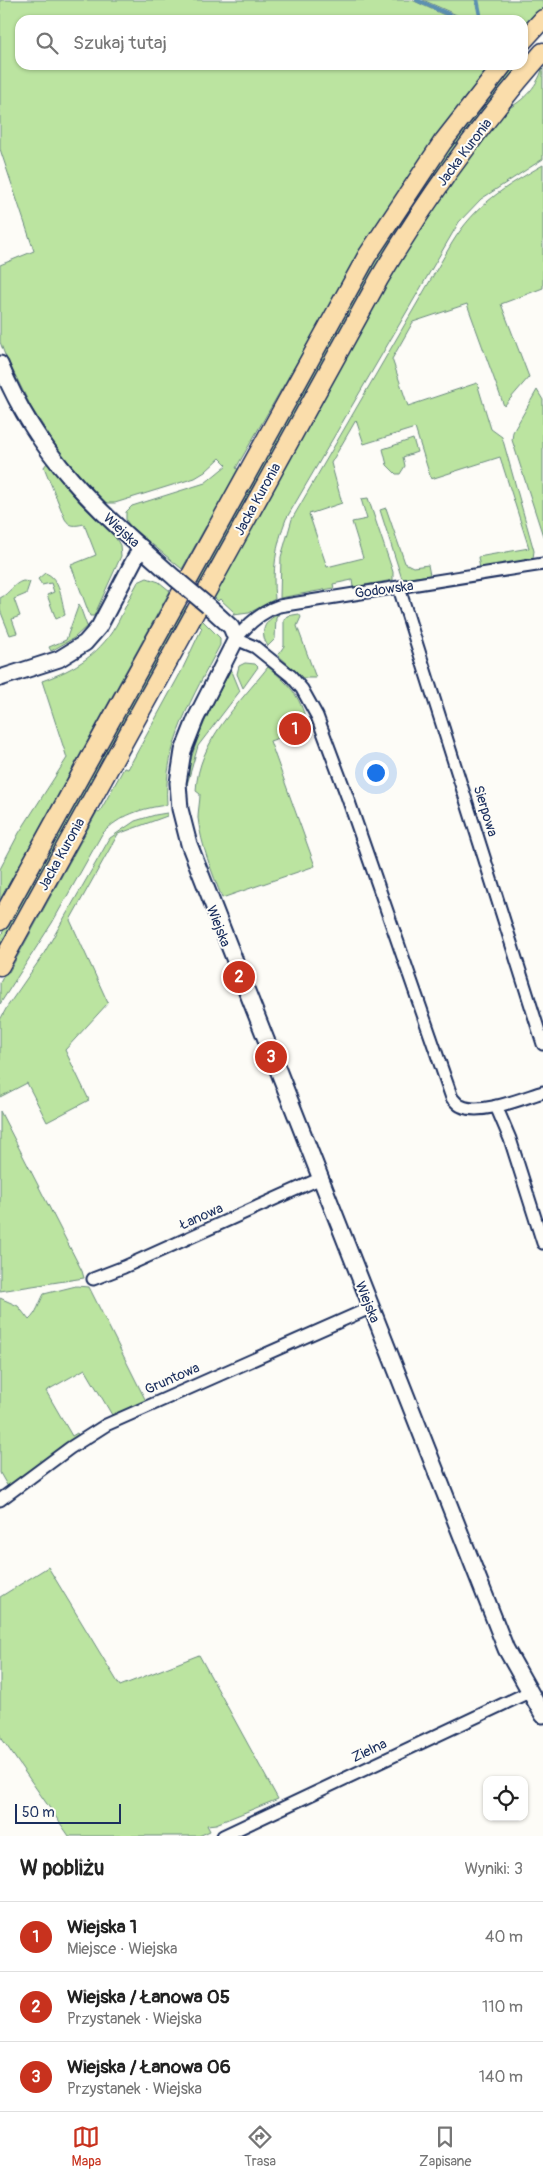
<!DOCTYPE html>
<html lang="pl">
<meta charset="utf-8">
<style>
body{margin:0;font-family:Pangolin,sans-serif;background:#f6f6f6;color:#222}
.controls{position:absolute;right:15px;bottom:15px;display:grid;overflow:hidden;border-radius:10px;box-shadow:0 1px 4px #0004}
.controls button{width:45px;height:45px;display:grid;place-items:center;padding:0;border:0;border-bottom:1px solid #e0e0e0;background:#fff;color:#222;font:25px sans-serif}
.scale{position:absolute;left:15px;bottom:12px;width:106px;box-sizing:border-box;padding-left:5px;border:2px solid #1b2f5e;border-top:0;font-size:14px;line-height:18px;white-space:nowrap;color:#1b2f5e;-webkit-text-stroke:4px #fdfcf7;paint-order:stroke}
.you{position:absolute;left:375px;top:772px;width:18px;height:18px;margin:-12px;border:4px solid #fff;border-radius:50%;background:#1a73e8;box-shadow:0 0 0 8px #1a73e833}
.badge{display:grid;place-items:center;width:32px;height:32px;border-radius:50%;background:#c8321e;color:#fff;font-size:16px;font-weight:700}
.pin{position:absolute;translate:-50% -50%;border:2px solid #fff;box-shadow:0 1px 5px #0006}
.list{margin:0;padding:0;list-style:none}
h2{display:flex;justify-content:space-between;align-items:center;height:65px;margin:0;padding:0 20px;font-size:21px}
h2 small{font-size:16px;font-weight:400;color:#767676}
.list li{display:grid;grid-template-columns:32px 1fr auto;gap:15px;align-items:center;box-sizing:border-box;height:70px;padding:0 20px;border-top:1px solid #e0e0e0}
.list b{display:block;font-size:19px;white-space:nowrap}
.list p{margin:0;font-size:16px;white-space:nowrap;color:#767676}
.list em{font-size:16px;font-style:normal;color:#767676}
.icon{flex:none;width:28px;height:28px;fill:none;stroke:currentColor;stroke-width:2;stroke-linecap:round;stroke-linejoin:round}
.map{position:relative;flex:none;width:543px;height:1836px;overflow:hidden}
.search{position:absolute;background:#fff;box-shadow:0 1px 4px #0004;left:15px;right:15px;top:15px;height:55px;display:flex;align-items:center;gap:12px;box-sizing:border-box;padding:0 18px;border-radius:15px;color:#767676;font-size:19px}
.sheet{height:275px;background:#fff}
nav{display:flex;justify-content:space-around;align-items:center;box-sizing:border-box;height:70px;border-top:1px solid #e0e0e0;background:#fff;font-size:14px;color:#767676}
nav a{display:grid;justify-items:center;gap:2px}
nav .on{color:#c8321e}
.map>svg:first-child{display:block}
</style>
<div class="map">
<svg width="543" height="1836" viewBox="0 0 543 1836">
<rect width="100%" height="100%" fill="#fdfcf7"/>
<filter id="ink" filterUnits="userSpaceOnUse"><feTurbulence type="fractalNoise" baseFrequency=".02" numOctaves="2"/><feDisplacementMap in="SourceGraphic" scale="10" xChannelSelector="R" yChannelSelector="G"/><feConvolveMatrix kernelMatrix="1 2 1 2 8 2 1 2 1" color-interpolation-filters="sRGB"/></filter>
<g filter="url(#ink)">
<!-- green -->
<g fill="#bbe4a0" stroke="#6b8a7f">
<path d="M0,0H412L455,20H20V65H493L454,113L376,225L236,468L239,470L208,526H206L182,569L130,526L126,520V512L132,506L205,483L227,465L220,458L205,472L195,478L115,503H104L61,454L31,407L5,355L0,342V265L34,251L0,149Z"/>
<path d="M423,0H543V8L523,30V20H468Z"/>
<path d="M513,65H521L475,123L201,586L196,581L369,267L436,164Z"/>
<path d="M543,65V159L481,199L459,222L286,519C276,545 272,571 275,599L249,613L233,615L234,612L220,599L218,601L214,597L386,281L441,195L505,110C523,102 540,84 543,65Z"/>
<path d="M543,165V288L501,304L529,377L504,406L467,304L413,322L392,359L408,406L477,383L491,429L502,437L534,551L533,558L529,561L480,569L478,557L529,548L500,457L431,479L415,428L364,444L356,420L331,463L342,503L309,514L327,567L363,558L352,522L367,519L361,499L368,498L393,572V580L353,587L352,580L333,584L334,588L280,598L281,557L292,519L452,243C476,204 505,187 543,165Z"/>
<path d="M537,390L543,400V536L512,440L513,432Z"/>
<path d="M413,439L417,452L403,457L405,466L400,474H396L387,465L383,449Z"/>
<path d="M47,463L80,503L115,537L120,545L121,556L94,616H90L71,565L96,555L84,524C75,526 70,527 65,519L44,467Z"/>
<path d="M386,508L405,563L413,567L428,565L430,575L402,579L380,510Z"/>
<path d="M45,573C60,577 62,602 65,615L56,619L47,595L54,592L51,583L42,585L38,579Z"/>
<path d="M147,578L159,582L170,591L0,900V869L19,833L67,758L42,681C76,669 102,653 119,620C125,608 131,594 138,582Z"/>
<path d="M23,581L30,582L26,594L14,599L20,616L12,619L17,633L10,635L0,610V598C9,594 14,583 23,581Z"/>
<path d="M183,603L188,608L0,948V937Z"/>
<path d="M79,604L87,626L74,638L51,651L49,647L66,640Z"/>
<path d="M279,614L276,618L275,639L268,646C259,633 264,620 279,614Z"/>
<path d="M299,614L301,617L297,626L316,678H303L278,655L284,646V620L287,616Z"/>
<path d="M201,619L220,638V645C193,697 163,744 167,805C143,808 119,815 102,834L52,923L0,1004V983L6,971L9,972L97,812L99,813L124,768L128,769L181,672L202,628L198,624Z"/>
<path d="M245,663L255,664L258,667L243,688L237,674L239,666Z"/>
<path d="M268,667C293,687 301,698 308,728L270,741L315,866L222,898C212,872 201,845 198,818C198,810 200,802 200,794L196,791C198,741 239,704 268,667Z"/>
<path d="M231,669L240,691L198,746L186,788C190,744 211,708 231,669Z"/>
<path d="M167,813V816L118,834L70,920L108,1003L65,1050L89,1100L47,1122L27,1083L0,1097V1020L7,1007L43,955L110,838L135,821L155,815Z"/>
<path d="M0,1111L82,1271L84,1278L0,1291Z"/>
<path d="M76,1286L89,1287L146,1401L112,1415L85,1369L46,1391L72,1436L77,1433L79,1436L8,1487L0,1473V1298L18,1306L29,1320C37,1313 39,1303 44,1294Z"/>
<path d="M48,1567L120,1686L199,1655L278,1799L216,1824L207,1825L210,1831L199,1836H69L0,1736V1597Z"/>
</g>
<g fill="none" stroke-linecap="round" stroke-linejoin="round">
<!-- stream -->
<g stroke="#5b90b0" stroke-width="4.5">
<path d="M417,0L461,20"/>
<path d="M477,0L481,20"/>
</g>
<defs>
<g id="street">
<path d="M543,564L279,606C261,612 247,625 236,639L255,647L291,676L302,689L317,716L347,796L452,1098C455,1101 458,1105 461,1106C480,1116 523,1098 543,1092"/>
<path d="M399,588L543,1044"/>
<path d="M496,1106L510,1139L543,1243"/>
<path d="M93,1279L124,1267L319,1179"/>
<path d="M0,1500L70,1448L106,1425L370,1308"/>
<path d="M223,1836L529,1692"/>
</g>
<g id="secondary">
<path d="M0,364C39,460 100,512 176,579"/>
<path d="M208,606L231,627L236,639L196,718L183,751L178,783L180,809L189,844L506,1649L543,1715"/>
<path d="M0,678L59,659L85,643L99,627L141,547"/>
</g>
<g id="primary">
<path d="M523,41L543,19"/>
<path d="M0,921L367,256L442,143L503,65"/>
<path d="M0,966L379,279C427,198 481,123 543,52"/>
</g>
</defs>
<!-- street casing -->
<use href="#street" stroke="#1b2f5e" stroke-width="15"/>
<!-- secondary casing -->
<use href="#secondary" stroke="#1b2f5e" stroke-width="19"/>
<!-- primary casing -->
<use href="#primary" stroke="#1b2f5e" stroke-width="21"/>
<!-- street -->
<use href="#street" stroke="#fdfcf7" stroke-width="11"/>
<!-- secondary -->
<use href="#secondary" stroke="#fdfcf7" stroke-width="15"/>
<!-- primary -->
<use href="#primary" stroke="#faddab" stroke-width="18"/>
<defs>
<path id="secondary-bridge" d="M176,579L208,606"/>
</defs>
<!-- secondary-bridge casing -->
<use href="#secondary-bridge" stroke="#1b2f5e" stroke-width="19" stroke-linecap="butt"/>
<!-- secondary-bridge -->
<use href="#secondary-bridge" stroke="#fdfcf7" stroke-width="15"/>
</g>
</g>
<g text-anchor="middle" stroke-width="4" stroke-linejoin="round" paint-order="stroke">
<!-- street labels -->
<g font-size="14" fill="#1b2f5e" stroke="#fdfcf7">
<text transform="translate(464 152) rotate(-53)" y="5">Jacka Kuronia</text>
<text transform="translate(257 499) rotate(-61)" y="5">Jacka Kuronia</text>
<text transform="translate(122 530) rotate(42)" y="5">Wiejska</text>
<text transform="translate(384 589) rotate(-8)" y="5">Godowska</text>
<text transform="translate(486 811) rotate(73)" y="5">Sierpowa</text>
<text transform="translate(61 854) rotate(-61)" y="5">Jacka Kuronia</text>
<text transform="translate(219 926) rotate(69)" y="5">Wiejska</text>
<text transform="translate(201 1216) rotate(-24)" y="5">Łanowa</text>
<text transform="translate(368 1302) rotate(68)" y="5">Wiejska</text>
<text transform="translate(172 1378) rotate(-24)" y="5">Gruntowa</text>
<text transform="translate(369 1750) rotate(-25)" y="5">Zielna</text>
</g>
</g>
</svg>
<div class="controls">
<button><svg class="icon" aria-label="locate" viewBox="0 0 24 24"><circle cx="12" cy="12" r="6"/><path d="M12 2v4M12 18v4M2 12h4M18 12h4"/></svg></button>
</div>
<div class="scale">50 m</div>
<div class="you"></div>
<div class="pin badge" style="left:295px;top:729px">1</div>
<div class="pin badge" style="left:239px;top:977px">2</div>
<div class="pin badge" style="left:271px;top:1057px">3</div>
<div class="search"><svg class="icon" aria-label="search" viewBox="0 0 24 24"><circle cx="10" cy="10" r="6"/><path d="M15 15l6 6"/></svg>Szukaj tutaj</div>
</div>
<section class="sheet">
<h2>W pobliżu<small>Wyniki: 3</small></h2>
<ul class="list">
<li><span class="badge">1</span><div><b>Wiejska 1</b><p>Miejsce · Wiejska</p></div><em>40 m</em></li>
<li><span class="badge">2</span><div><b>Wiejska / Łanowa 05</b><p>Przystanek · Wiejska</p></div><em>110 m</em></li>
<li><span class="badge">3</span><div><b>Wiejska / Łanowa 06</b><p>Przystanek · Wiejska</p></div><em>140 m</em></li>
</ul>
</section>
<nav>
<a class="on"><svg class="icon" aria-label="map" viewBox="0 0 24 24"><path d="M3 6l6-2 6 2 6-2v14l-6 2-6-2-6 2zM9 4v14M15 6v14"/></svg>Mapa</a>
<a><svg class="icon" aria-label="directions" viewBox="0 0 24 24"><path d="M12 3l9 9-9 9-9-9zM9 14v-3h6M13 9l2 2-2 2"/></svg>Trasa</a>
<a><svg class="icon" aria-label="saved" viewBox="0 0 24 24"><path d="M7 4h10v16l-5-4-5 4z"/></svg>Zapisane</a>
</nav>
